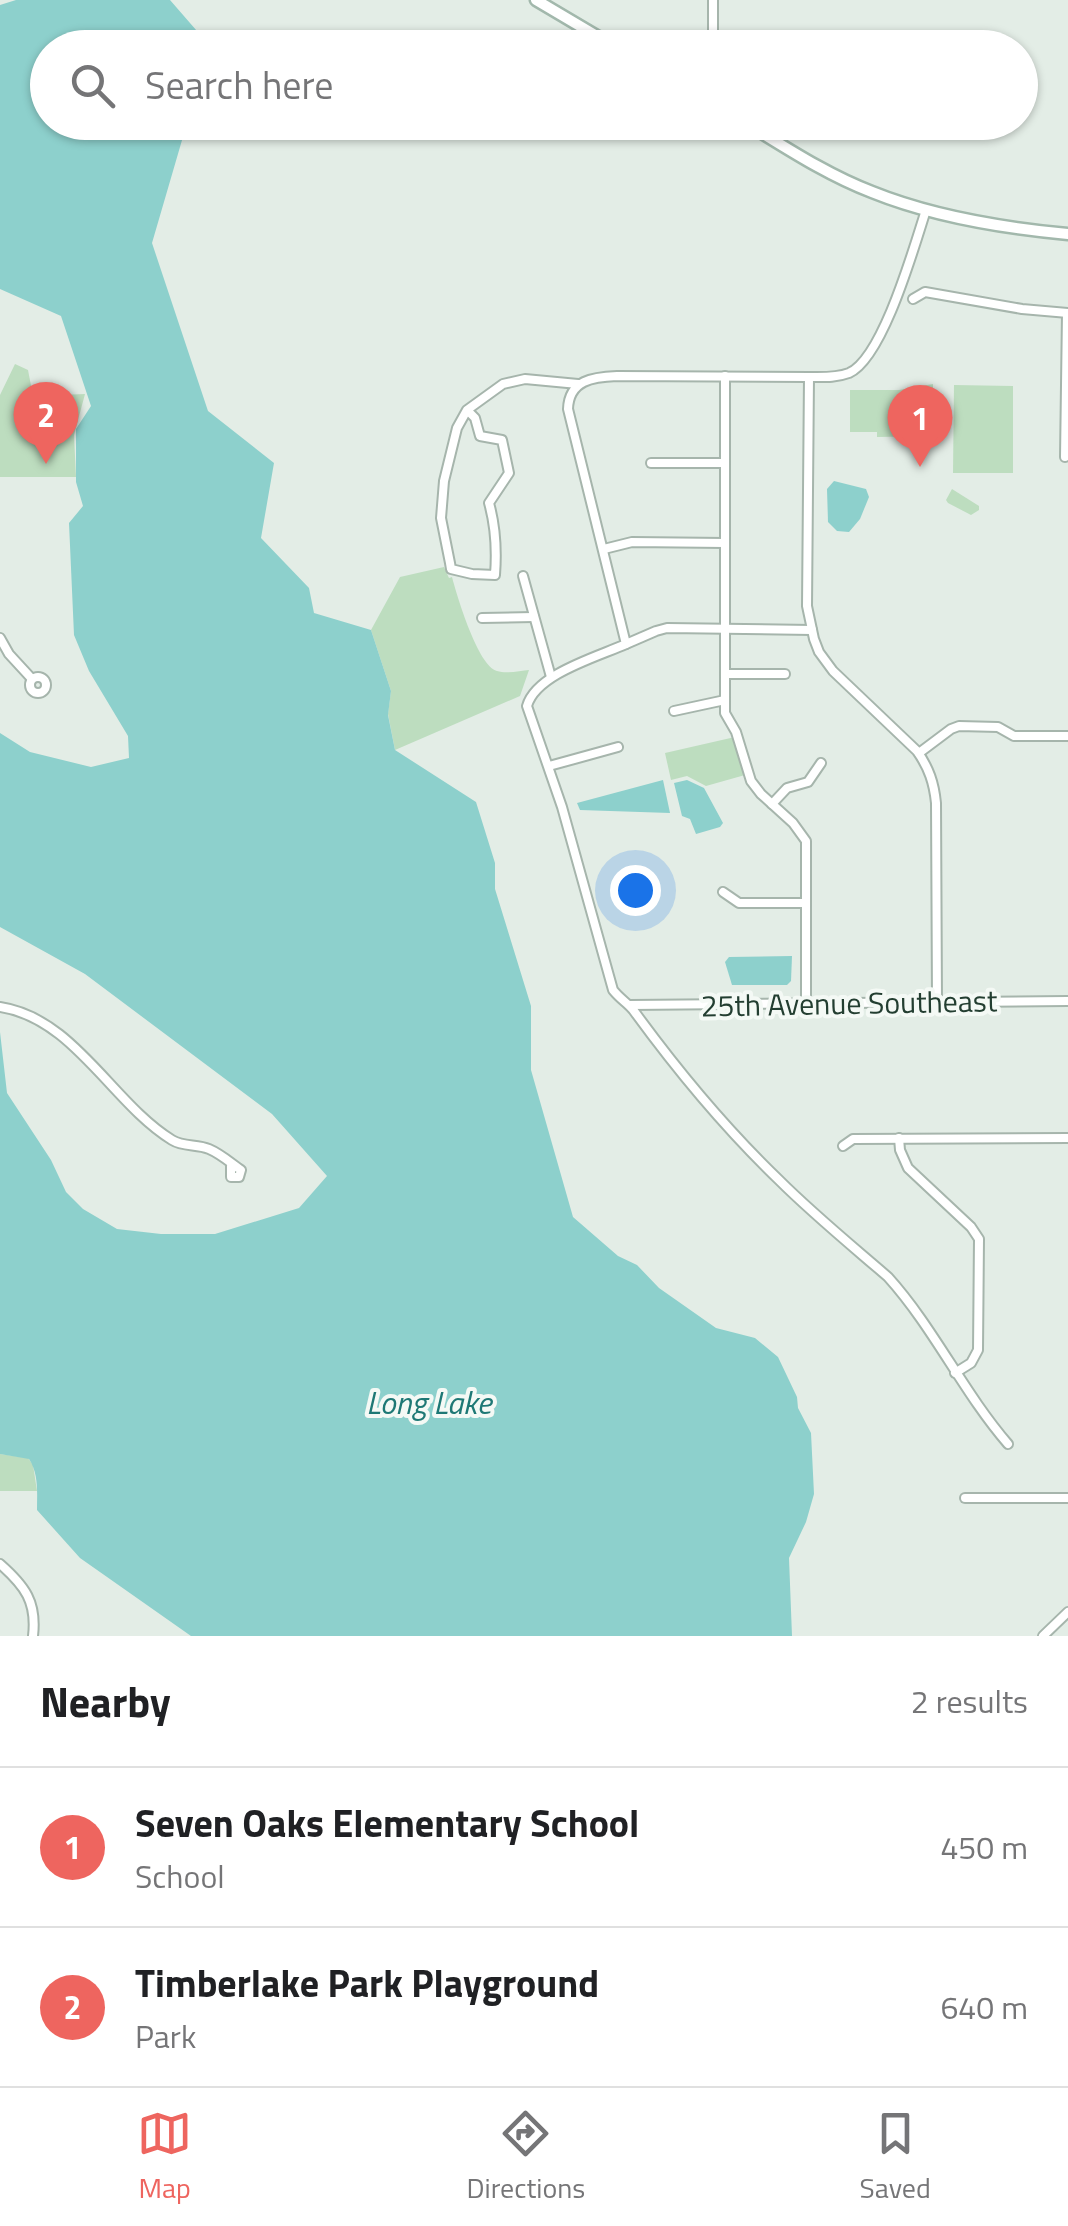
<!DOCTYPE html>
<style>
body{margin:0;font-family:"Titillium Web",sans-serif;background:#f6f6f6;color:#202124}
.you{position:absolute;left:635px;top:890px;width:35px;height:35px;margin:-25px;border:8px solid #fff;border-radius:50%;background:#1a73e8;box-shadow:0 0 0 15px #1a73e833}
.badge{display:grid;place-items:center;width:65px;height:65px;border-radius:50%;background:#ee655f;color:#fff;font-size:32px;font-weight:700}
.pin{position:absolute;translate:-50% -82px;filter:drop-shadow(0 2px 5px #0008)}
.pin::after{content:'';position:absolute;top:52px;width:35px;height:30px;background:inherit;clip-path:polygon(0 0,100% 0,50% 100%)}
.list{margin:0;padding:0;list-style:none}
h2{display:flex;justify-content:space-between;align-items:center;height:130px;margin:0;padding:0 40px;font-size:42px}
h2 small{font-size:32px;font-weight:400;color:#757577}
.list li{display:grid;grid-template-columns:65px 1fr auto;gap:30px;align-items:center;box-sizing:border-box;height:160px;padding:0 40px;border-top:2px solid #e0e0e0}
.list b{display:block;font-size:38px;white-space:nowrap}
.list p{margin:0;font-size:32px;white-space:nowrap;color:#757577}
.list em{font-size:32px;font-style:normal;color:#757577}
.icon{flex:none;width:55px;height:55px;fill:none;stroke:currentColor;stroke-width:2;stroke-linecap:round;stroke-linejoin:round}
.map{position:relative;flex:none;width:1068px;height:1636px;overflow:hidden}
.search{position:absolute;background:#fff;box-shadow:0 2px 8px #0004;left:30px;right:30px;top:30px;height:110px;display:flex;align-items:center;gap:25px;box-sizing:border-box;padding:0 35px;border-radius:55px;color:#757577;font-size:38px}
.sheet{height:450px;background:#fff}
nav{display:flex;justify-content:space-around;align-items:center;box-sizing:border-box;height:140px;border-top:2px solid #e0e0e0;background:#fff;font-size:28px;color:#757577}
nav a{display:grid;justify-items:center;gap:5px}
nav .on{color:#ee655f}
.map>svg:first-child{display:block}
</style>
<div class="map">
<svg width="1068" height="1636" viewBox="0 0 1068 1636">
<rect width="100%" height="100%" fill="#e3ede6"/>
<!-- green -->
<g fill="#bdddbf">
<path d="M15,364L28,370L33,396L85,394L74,435L76,477H0V395Z"/>
<path d="M933,384V432L931,436L877,437V432H850V390H899Z"/>
<path d="M954,385L1013,386V473H953Z"/>
<path d="M952,489L979,506V510L971,515L948,503L946,500Z"/>
<path d="M444,567L449,578L452,577C457,596 478,666 497,671C506,674 520,671 529,670L520,696L395,750L388,714L391,691L371,630L400,577Z"/>
<path d="M735,737L745,775L706,786L687,776L671,780L665,753Z"/>
<path d="M0,1454L28,1458L33,1465L37,1491H0Z"/>
</g>
<!-- water -->
<g fill="#8dd0cc">
<path d="M16,0H170L210,46L48,48V122L187,123L152,243L208,411L274,463L261,538L309,588L314,613L371,630L391,691L388,715L395,750L476,802L495,863V889L531,1006V1070L573,1217L618,1256L637,1265L659,1288L716,1328L755,1338L778,1357L797,1397L798,1408L811,1433L814,1494L806,1522L789,1558L792,1636H191L80,1558L37,1510C37,1493 39,1474 29,1459L0,1454V1032L7,1093L51,1160L66,1192L83,1209L117,1229L161,1234H215L299,1208L327,1176L272,1114L85,974L0,927V733L30,752L91,767L129,758L128,736L89,671L74,635L69,523L83,506L76,482V429L91,406L61,316L0,289V5Z"/>
<path d="M834,481L866,489L869,497L860,519L849,532L837,531L828,522L827,489Z"/>
<path d="M663,780L670,813L580,810L577,803Z"/>
<path d="M687,780L704,788L723,823L720,827L696,834L690,819L682,816L674,783Z"/>
<path d="M792,956L791,981L787,985H732L725,962L729,957Z"/>
</g>
<g fill="none" stroke-linecap="round" stroke-linejoin="round">
<defs>
<g id="street">
<path d="M713,0V48"/>
<path d="M926,210C914,247 883,358 849,373C836,378 822,377 809,377L617,376C593,377 569,380 568,409L626,644C597,657 536,674 527,706L562,807L613,990C621,1000 628,1003 634,1011C677,1070 726,1129 779,1180C813,1214 851,1245 888,1277C934,1328 963,1392 1008,1444"/>
<path d="M913,299L925,292L1022,309L1068,313"/>
<path d="M725,376V713L736,732L751,781L761,794L793,823L806,841V1004"/>
<path d="M809,377L807,606L814,639L819,652L833,671L917,751C929,768 934,783 936,803L937,1002"/>
<path d="M467,410L475,418L480,436L502,440L509,473L489,503C496,528 497,549 495,575L472,574L451,569L450,563L441,518L444,481L457,428L467,410L503,384L525,379L578,384"/>
<path d="M1065,457L1067,313"/>
<path d="M651,463H725"/>
<path d="M604,549L632,542L725,543"/>
<path d="M523,576L551,677"/>
<path d="M482,618L534,617"/>
<path d="M0,638L9,654L32,679"/>
<path d="M626,644L656,631L667,628L812,630"/>
<path d="M725,674H785"/>
<circle cx="38" cy="685" r="8"/>
<path d="M674,711L725,700"/>
<path d="M919,753L951,729L959,726L998,727L1014,736H1068"/>
<path d="M549,766L618,747"/>
<path d="M772,804L787,788L808,782L821,763"/>
<path d="M723,892L739,903H806"/>
<path d="M630,1005L1068,1001"/>
<path d="M0,1007C74,1018 112,1103 172,1140C183,1147 197,1144 209,1149C221,1154 232,1164 241,1170L239,1177H231V1166"/>
<path d="M899,1138L900,1150L908,1168L971,1227L979,1239L978,1350L971,1363L955,1373"/>
<path d="M843,1146L853,1139L1068,1138"/>
<path d="M965,1498H1068"/>
<path d="M0,1564C25,1586 37,1602 33,1636"/>
<path d="M1043,1636L1068,1612"/>
</g>
<g id="secondary">
<path d="M536,0L617,48"/>
<path d="M744,122C785,147 827,175 872,192C934,217 1003,228 1068,234"/>
</g>
</defs>
<!-- street casing -->
<use href="#street" stroke="#a6b5ac" stroke-width="12"/>
<!-- secondary casing -->
<use href="#secondary" stroke="#a2b8ac" stroke-width="15"/>
<!-- street -->
<use href="#street" stroke="#fff" stroke-width="8"/>
<!-- secondary -->
<use href="#secondary" stroke="#fff" stroke-width="10"/>
</g>
<g text-anchor="middle" stroke-width="8" stroke-linejoin="round" paint-order="stroke">
<!-- street labels -->
<g font-size="30" fill="#233e31" stroke="#f4f9f5">
<text transform="translate(849 1004) rotate(-1)" y="10">25th Avenue Southeast</text>
</g>
<!-- water labels -->
<g font-size="32" font-style="italic" fill="#1e7875" stroke="#f4f9f5">
<text x="429" y="1414">Long Lake</text>
</g>
</g>
</svg>
<div class="you"></div>
<div class="pin badge" style="left:920px;top:467px">1</div>
<div class="pin badge" style="left:46px;top:464px">2</div>
<div class="search"><svg class="icon" aria-label="search" viewBox="0 0 24 24"><circle cx="10" cy="10" r="6"/><path d="M15 15l6 6"/></svg>Search here</div>
</div>
<section class="sheet">
<h2>Nearby<small>2 results</small></h2>
<ul class="list">
<li><span class="badge">1</span><div><b>Seven Oaks Elementary School</b><p>School</p></div><em>450 m</em></li>
<li><span class="badge">2</span><div><b>Timberlake Park Playground</b><p>Park</p></div><em>640 m</em></li>
</ul>
</section>
<nav>
<a class="on"><svg class="icon" aria-label="map" viewBox="0 0 24 24"><path d="M3 6l6-2 6 2 6-2v14l-6 2-6-2-6 2zM9 4v14M15 6v14"/></svg>Map</a>
<a><svg class="icon" aria-label="directions" viewBox="0 0 24 24"><path d="M12 3l9 9-9 9-9-9zM9 14v-3h6M13 9l2 2-2 2"/></svg>Directions</a>
<a><svg class="icon" aria-label="saved" viewBox="0 0 24 24"><path d="M7 4h10v16l-5-4-5 4z"/></svg>Saved</a>
</nav>
